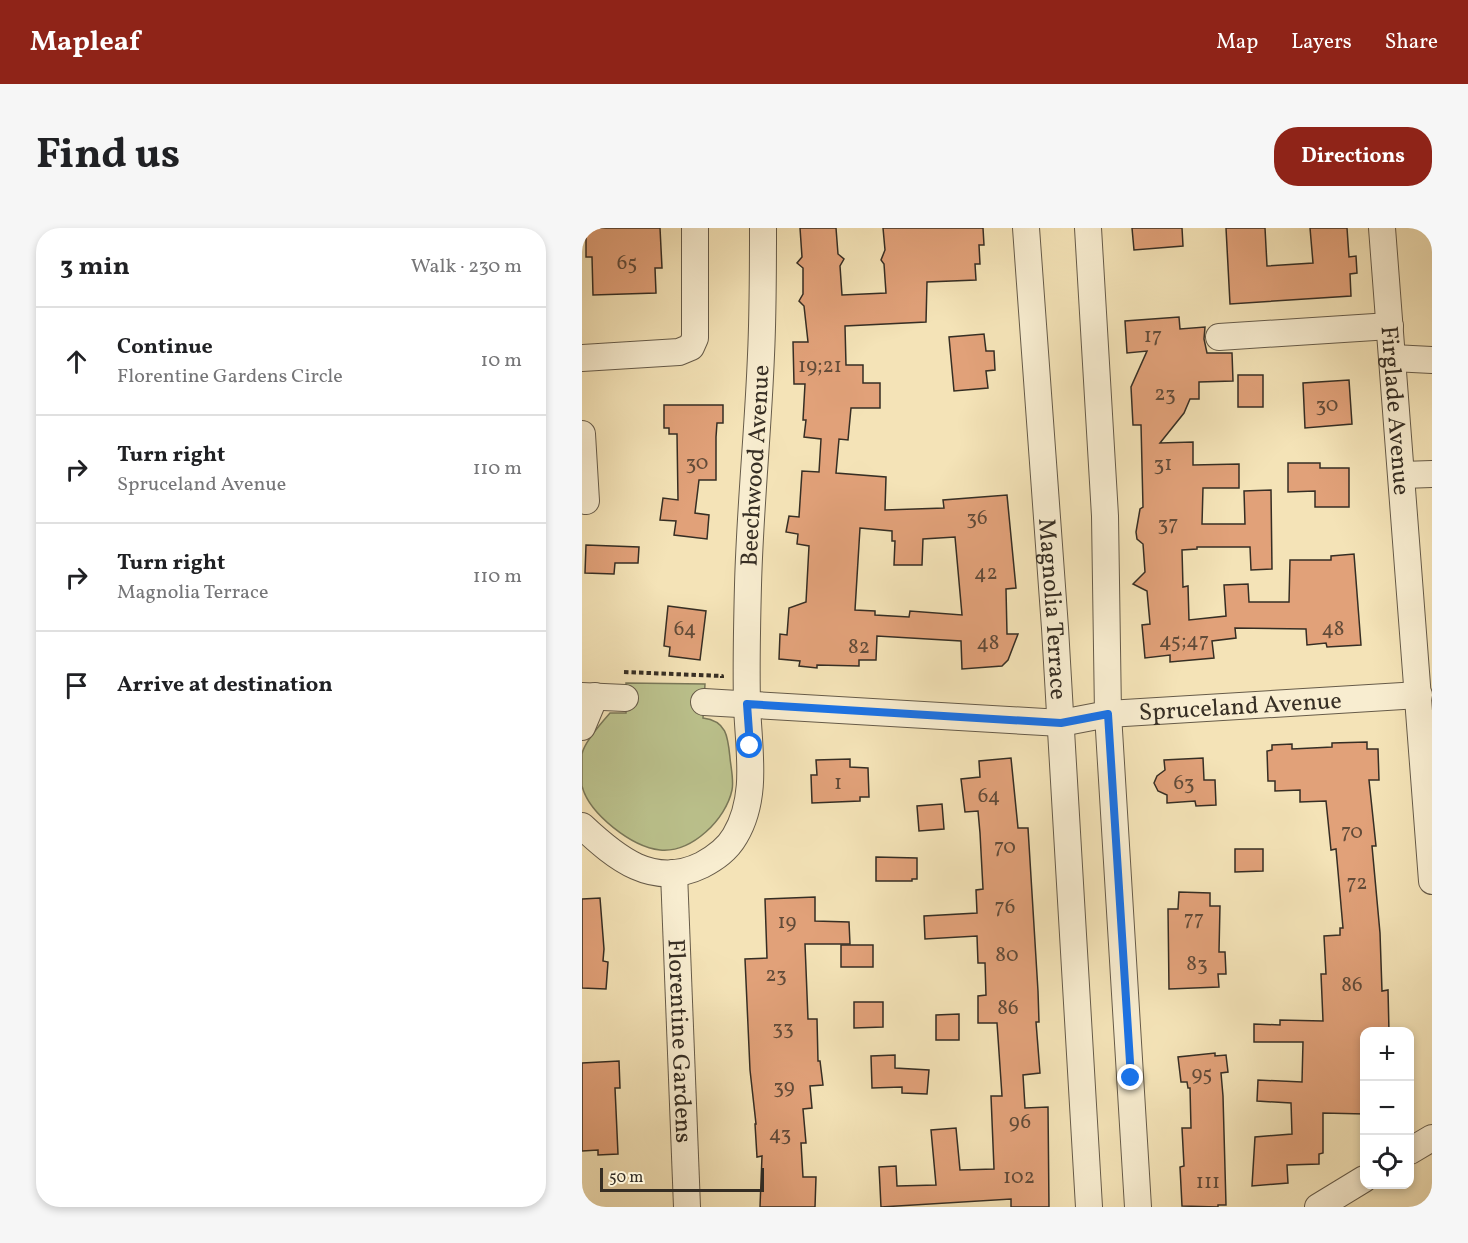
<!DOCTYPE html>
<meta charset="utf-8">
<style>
body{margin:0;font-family:Vollkorn,serif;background:#f6f6f6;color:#202124}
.controls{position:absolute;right:18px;bottom:18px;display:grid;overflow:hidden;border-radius:12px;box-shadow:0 3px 9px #0003}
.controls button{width:54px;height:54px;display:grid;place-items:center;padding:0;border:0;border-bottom:2px solid #e0e0e0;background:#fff;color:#202124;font:30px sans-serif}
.scale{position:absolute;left:18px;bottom:15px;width:164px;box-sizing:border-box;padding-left:6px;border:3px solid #362e24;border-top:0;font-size:16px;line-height:21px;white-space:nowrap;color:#362e24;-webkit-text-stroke:4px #f8edd0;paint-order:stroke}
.stop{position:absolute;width:18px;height:18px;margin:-14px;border:4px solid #1a73e8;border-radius:50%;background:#fff}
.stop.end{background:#1a73e8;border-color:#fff;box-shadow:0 2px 6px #0008}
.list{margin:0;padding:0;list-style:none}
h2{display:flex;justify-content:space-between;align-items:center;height:78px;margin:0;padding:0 24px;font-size:26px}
h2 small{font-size:20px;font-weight:400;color:#757577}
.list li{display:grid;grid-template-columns:39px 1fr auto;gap:18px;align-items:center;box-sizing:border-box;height:108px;padding:0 24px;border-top:2px solid #e0e0e0}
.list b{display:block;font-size:22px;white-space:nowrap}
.list p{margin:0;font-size:20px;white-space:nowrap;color:#757577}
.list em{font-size:20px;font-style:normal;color:#757577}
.icon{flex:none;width:33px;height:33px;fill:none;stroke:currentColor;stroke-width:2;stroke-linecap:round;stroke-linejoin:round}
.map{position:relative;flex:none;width:850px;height:979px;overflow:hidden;border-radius:24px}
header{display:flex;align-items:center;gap:36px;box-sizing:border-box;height:84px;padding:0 30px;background:#8f2418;color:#fff}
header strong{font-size:28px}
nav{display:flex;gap:33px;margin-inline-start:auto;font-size:21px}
.intro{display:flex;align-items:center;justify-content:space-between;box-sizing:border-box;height:144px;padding:0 36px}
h1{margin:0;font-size:42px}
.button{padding:15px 27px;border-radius:24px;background:#8f2418;color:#fff;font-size:21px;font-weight:700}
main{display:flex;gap:36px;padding:0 36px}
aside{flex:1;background:#fff;border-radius:24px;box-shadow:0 3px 9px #0003}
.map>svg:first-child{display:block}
</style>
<header>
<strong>Mapleaf</strong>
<nav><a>Map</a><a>Layers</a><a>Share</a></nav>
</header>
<div class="intro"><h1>Find us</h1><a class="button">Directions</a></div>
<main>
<aside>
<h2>3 min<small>Walk · 230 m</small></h2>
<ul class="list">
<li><svg class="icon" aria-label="ahead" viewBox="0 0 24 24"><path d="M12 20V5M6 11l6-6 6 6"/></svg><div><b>Continue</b><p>Florentine Gardens Circle</p></div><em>10 m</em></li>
<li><svg class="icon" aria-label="right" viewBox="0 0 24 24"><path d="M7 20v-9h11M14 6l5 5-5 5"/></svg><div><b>Turn right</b><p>Spruceland Avenue</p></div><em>110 m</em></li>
<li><svg class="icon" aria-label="right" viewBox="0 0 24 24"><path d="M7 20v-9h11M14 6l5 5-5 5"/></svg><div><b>Turn right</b><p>Magnolia Terrace</p></div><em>110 m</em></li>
<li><svg class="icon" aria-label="arrive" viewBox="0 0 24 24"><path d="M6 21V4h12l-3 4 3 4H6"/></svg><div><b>Arrive at destination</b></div></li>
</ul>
</aside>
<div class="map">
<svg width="850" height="979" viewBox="0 0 850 979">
<rect width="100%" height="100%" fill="#f4e3b7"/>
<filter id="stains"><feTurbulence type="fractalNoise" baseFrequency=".00333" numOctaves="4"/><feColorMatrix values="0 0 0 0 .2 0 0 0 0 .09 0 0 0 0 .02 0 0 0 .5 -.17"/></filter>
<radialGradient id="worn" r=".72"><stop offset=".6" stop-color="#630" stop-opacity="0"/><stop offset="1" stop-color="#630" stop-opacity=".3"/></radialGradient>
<!-- green -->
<path fill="#bcc38e" stroke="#797859" stroke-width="1.5" d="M44,455L123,456L121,490C145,493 146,509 148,530C149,540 152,553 150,562C144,591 110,625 78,622C50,619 7,586 0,558C0,550 0,534 0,526C2,514 20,494 28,485H44Z"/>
<!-- building -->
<g fill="#e1a179" stroke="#362e24" stroke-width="1.5" fill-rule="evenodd">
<path d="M4,0H78L80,40H73L74,65L11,67L10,29H4Z"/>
<path d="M218,0H254L256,26L262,31L258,38L260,67L304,65L302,36L299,32L303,22L301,0H401L402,17H397L398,36H393L394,52L345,54L344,94L263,98L264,137H281V155H298V180H269L266,212L257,211L254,245L304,249L303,282L362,280L361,272L425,267L434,360L424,361L425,406H436L426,432L420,438L380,441L379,413L295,408L294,432H277V438L235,437V440L217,438L218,433L197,431L198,406L205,407L207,380L224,374L227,318L215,316L216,306L204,304L207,288L217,289L220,243L237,244L239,211L222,209L224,192H221L223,156H212L211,114H226L222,78L217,73L221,66V40L215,35L220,29ZM278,300L310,303V313H313L312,337H340L341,311L373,309L380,387L328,383L327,389L293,387V383L273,382Z"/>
<path d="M550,0H600L601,18L552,22Z"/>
<path d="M644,0H683L685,38L731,35L728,0H765L767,29L774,28L775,45L768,46L769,68L648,76Z"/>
<path d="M597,89L598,101L623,99L622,111L625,125H650L651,153L617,154V171H608L602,185L578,215L611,214V237L657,236V260H621L620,296H663L662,263L689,262L690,341L669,342L668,319H615V321L600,322L601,359L606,358L607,392L644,388L642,357L666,356L667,374H707L708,332H749V328L772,326L779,417L745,419L744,415L725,417L724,401L653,400L654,410L630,413L632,430L588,434V427L563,430L560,397L568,396L565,363L551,356L563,344L561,316L555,311L554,304L558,281L561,279L559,197H551L549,159L565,123L545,125L543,93Z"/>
<path d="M402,106L404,123H412L413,142L404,143L406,160L372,163L367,109Z"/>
<rect x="656" y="147" width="25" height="32"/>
<path d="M767,152L770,196L723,200L721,155Z"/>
<path d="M82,177H141V195H135L134,209V252H117L113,285L127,287L125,311L92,307L94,293L78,292L81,270L96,272L95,206H87V200H82Z"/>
<path d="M706,235H738V240H767V279H733V263L706,264Z"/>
<path d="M4,317L57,319L56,335H33L32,346L3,345Z"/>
<path d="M86,378L124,383L118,432L87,428L88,419L82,418Z"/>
<path d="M785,514V521H796L797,552H787L794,618H790L798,705L800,763L806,762L807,804H783V886L741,885V925L737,926V936L705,937L706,955L670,958L673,909L710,906L709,875L675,873L676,852L720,854L721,814H672V796L698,797V792L741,793L739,746H744L742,708L758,707V700H761L754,621L749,622L744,573L718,574V562L693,563V553H686L685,523L690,522V517L710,516V521L750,519V515Z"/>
<path d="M429,530L436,600H446L456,763L457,794H454L458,845L441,847L443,880L466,879L467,979H429V971L299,979L297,939L314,938L315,958L354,957L349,902L374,900L378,942L412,941L409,868H420L415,795H396V768L404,767L403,735H396L395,708L343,711L342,688L395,685L394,662L401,661L398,605L396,583L383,584L379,551L398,549L397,533Z"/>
<path d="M621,530L622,552H633L634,577L614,578L613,573L585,575V567L576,563L572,555L575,548L583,542L582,532Z"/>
<path d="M268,531V539L286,540L287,569H278V573L230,575L229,547H235L234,532Z"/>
<path d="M360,576L362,601L337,603L335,578Z"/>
<path d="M653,621H681V643L653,644Z"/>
<path d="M294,629L335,630V651H330V653H294Z"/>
<path d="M597,664L628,665V678H638L637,724H643L644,746H636L637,759L587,761L586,681H596Z"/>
<path d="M233,669V693L267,694L268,716H223L226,791H235L236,833H238L241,857L228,858L230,880L221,881L224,915H219L221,949H234L233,979H178L180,928L175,929L173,896H174L168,842L163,731L185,730L183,671Z"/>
<path d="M18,670L22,721L21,733L26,734L24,761L0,760V671Z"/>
<rect x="259" y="717" width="32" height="22"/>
<path d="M272,774H301V799L272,800Z"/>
<path d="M377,786V812H354V787Z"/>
<path d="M633,825V828L644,827L646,844L639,845L641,868L644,977H636V979L600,978L598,939L602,938L600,900H609L608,860H606L605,854H599L596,829Z"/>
<path d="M313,827V840L347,842L345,866L320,865V859L290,860L289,828Z"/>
<path d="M37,833L38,860H33L36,926L16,927V922L0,923V835Z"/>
</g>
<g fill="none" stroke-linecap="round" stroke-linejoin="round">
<defs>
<g id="minor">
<path id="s1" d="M444,0L473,400L507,979"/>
<path d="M506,0L523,288L526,486L556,979"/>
<path id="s2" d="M800,0L850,653"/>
<path d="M637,109L808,98"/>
<path d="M0,130L97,124L109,119L113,110V0"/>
<path d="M811,130L850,132"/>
<path d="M0,206L4,273"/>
<path d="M820,247L850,246"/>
<path d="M0,468L43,470"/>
<path id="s3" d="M122,474L479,495L526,486L837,467"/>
<path d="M0,499L13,468"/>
<path id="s4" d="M0,598C34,630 71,661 120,637C133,630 145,622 153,608C177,568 166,519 165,475C164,436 165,396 166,357C168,280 176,204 179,127C181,85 181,42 181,0"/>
<path id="s5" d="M92,645L105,979"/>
<path d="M828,923L850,910"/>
<path d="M736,979L782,951"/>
</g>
</defs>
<!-- minor casing -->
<use href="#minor" stroke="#665b49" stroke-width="28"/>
<!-- path -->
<path stroke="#362e24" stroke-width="4" stroke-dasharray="4.5 3" stroke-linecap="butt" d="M42,444L140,448V450"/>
<!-- minor -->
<use href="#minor" stroke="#f8edd0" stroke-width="26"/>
</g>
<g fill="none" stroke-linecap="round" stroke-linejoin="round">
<!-- route -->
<path stroke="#1a73e8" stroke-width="8" d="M168,518L165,476L479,495L526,486L549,850"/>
</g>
<g text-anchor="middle" stroke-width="6" stroke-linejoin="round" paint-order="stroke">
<!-- number labels -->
<g font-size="21" fill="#614b39">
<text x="45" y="41">65</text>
<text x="571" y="114">17</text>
<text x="238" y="144">19;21</text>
<text x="583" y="172">23</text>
<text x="745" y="183">30</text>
<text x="115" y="241">30</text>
<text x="581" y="242">31</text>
<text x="395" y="296">36</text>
<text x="586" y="302">37</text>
<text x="404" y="351">42</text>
<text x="103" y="407">64</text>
<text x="751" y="407">48</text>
<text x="602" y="419">45;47</text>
<text x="406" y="421">48</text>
<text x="277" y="425">82</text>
<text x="256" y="561">1</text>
<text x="602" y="561">63</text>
<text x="407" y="574">64</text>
<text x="770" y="610">70</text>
<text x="423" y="625">70</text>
<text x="775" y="661">72</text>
<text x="423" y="685">76</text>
<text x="612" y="697">77</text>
<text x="205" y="700">19</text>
<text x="425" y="733">80</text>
<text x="615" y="742">83</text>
<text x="194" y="753">23</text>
<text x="770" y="763">86</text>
<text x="426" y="786">86</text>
<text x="201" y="806">33</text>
<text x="620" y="852">95</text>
<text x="202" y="865">39</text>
<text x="438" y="900">96</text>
<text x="198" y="912">43</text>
<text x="437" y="955">102</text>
<text x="626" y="960">111</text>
</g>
<!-- street labels -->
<g font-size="24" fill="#362e24" stroke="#f8edd0">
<text dy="8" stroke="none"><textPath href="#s2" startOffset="183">Firglade Avenue</textPath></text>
<text dy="8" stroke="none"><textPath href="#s4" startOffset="554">Beechwood Avenue</textPath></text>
<text dy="8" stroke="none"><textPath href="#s1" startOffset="382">Magnolia Terrace</textPath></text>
<text dy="8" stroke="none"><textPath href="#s3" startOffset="538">Spruceland Avenue</textPath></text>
<text dy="8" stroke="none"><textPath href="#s5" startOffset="168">Florentine Gardens</textPath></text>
</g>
</g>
<rect width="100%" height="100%" filter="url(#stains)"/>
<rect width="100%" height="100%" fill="url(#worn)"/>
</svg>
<div class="controls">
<button>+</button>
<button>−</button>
<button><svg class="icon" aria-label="locate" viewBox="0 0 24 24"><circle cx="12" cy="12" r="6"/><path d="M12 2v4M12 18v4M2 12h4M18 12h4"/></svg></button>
</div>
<div class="scale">50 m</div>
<div class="stop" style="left:168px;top:518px"></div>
<div class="stop end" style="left:549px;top:850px"></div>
</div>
</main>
